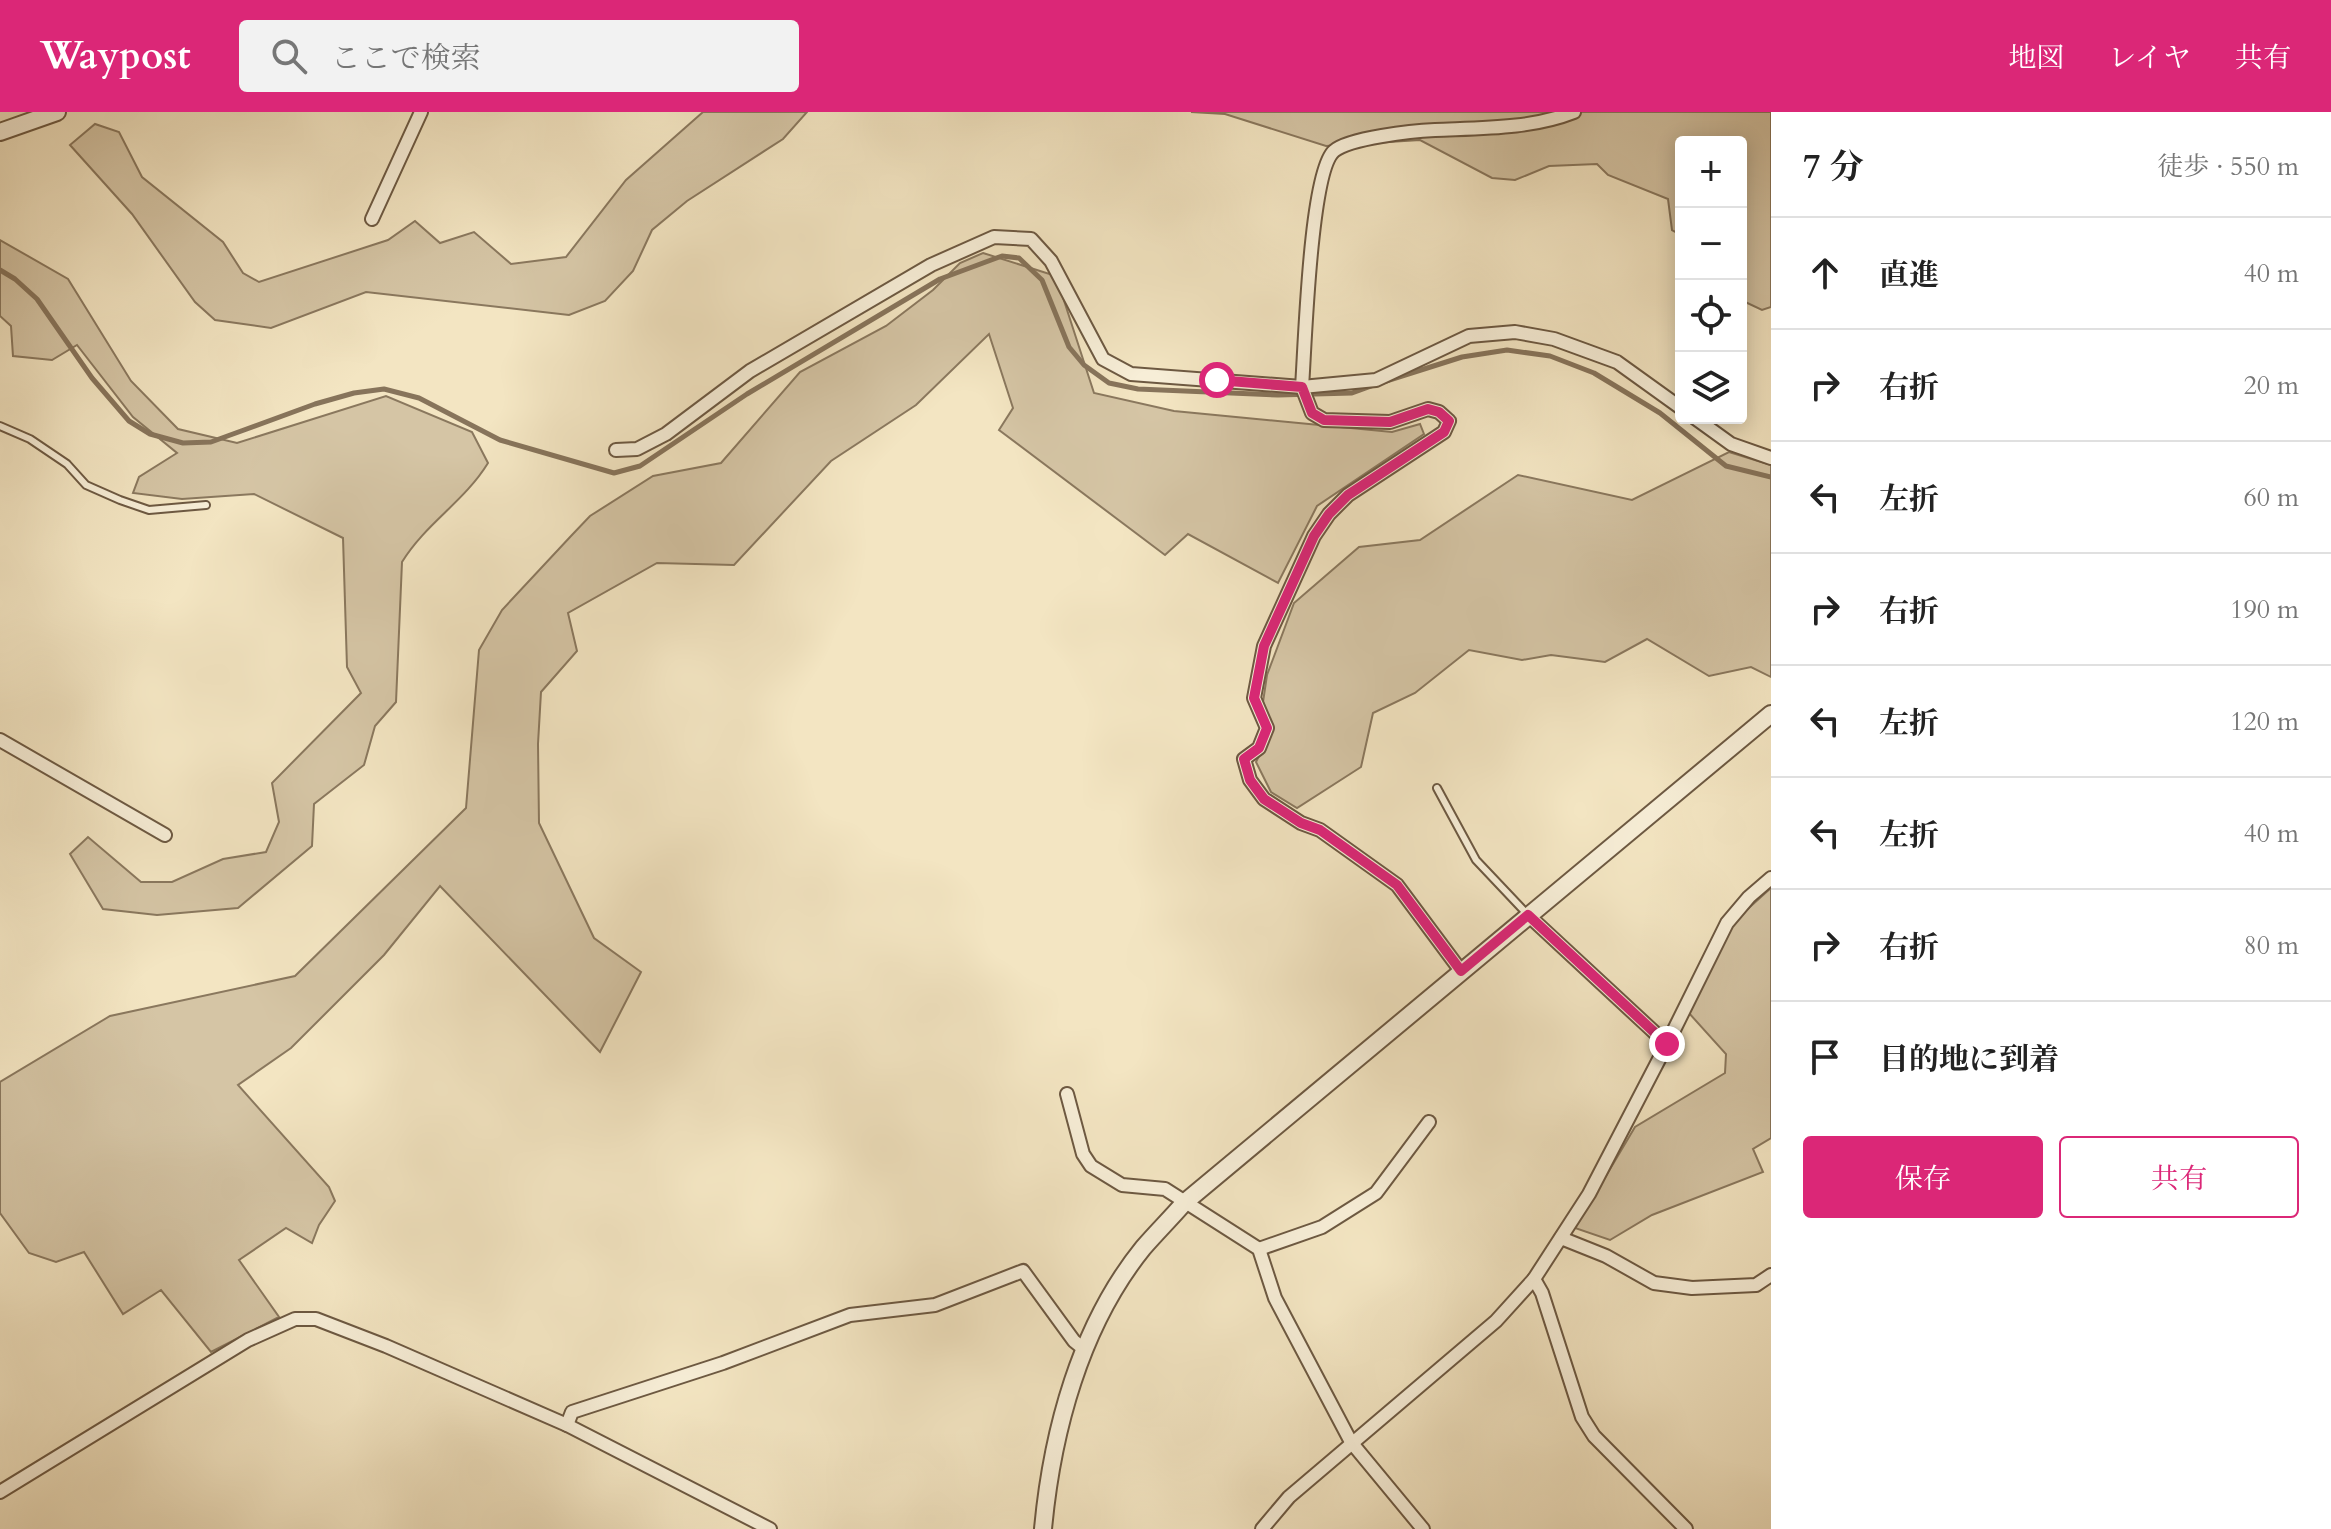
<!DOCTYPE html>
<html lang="ja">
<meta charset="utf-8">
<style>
body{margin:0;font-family:Cardo,"Noto Serif JP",serif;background:#f2f2f2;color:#222}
.controls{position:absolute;right:24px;top:24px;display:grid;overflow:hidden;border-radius:8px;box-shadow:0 4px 20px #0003}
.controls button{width:72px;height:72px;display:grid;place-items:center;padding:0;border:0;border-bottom:2px solid #e0e0e0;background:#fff;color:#222;font:40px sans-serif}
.stop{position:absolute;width:24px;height:24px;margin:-18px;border:6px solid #db2777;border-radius:50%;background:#fff}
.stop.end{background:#db2777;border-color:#fff;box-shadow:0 2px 8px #0008}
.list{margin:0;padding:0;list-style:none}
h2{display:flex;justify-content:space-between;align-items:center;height:104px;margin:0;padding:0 32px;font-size:34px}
h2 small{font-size:26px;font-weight:400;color:#767676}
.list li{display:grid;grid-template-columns:52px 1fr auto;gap:24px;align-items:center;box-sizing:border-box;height:112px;padding:0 32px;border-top:2px solid #e0e0e0}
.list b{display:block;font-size:30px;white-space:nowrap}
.list em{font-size:26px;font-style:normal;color:#767676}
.actions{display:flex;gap:16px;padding:24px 32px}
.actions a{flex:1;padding:18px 0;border:2px solid #db2777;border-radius:8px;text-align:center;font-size:28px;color:#db2777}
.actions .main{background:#db2777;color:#fff}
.icon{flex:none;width:44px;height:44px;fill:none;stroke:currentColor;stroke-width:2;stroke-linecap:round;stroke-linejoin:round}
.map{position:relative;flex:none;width:1771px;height:1417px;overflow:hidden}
header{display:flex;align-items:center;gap:48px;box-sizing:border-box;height:112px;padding:0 40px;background:#db2777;color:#fff}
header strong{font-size:38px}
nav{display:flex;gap:44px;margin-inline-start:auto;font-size:28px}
.search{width:560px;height:72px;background:#f2f2f2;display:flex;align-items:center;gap:20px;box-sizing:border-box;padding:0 28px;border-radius:8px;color:#767676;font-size:30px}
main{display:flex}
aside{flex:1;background:#fff}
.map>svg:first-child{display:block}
</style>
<header>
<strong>Waypost</strong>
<div class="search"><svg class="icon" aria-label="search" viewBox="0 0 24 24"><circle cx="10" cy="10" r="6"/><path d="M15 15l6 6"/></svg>ここで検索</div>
<nav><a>地図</a><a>レイヤ</a><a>共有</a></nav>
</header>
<main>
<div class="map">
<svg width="1771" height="1417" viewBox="0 0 1771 1417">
<rect width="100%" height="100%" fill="#f3e5c2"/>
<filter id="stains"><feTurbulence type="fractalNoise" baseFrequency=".0025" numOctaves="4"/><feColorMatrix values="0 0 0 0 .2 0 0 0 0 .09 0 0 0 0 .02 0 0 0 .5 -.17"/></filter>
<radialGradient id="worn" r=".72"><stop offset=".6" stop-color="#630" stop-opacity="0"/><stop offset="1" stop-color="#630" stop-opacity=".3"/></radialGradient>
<!-- green -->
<g fill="#d5c5a5" stroke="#8a785e" stroke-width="2">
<path d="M703,0H807L783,27L687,89L652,118L633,159L605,189L569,203L366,180L271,216L215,208L195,190L132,102L70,33L95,12L119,20L142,65L223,130L243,161L259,170L388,128L415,109L440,131L474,120L511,152L566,145L626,68Z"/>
<path d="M1191,0H1771V195L1762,198L1741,188V30H1681V123L1672,118L1668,87L1608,63L1597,52L1549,54L1515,68L1492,66L1420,28L1326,34L1225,2Z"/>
<path d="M0,128L68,167L131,269L178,317L237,331L386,284L472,320L488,351C464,390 426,411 402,450L396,590L375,614L364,653L314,692L312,734L238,796L157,803L103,797L70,742L88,725L141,770H172L223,747L266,740L279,710L272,671L361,581L347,555L343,426L254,382L182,387L133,381L139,365L177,341L133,305L77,233L52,248L13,244L11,214L0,204Z"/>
<path d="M983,141L1056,164L1094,281L1174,299L1392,320L1420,312L1424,322L1317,394L1278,471L1188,422L1165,443L999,318L1013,296L989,222L916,293L831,349L734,453L657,451L568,501L577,539L541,580L538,632L539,711L594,826L641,860L600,940L440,774L384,843L291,936L238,973L329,1075L335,1089L319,1113L312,1131L286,1116L239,1148L279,1205L211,1240L161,1178L123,1202L84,1140L56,1150L29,1141L0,1101V970L110,904L295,864L466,696L479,538L502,498L571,424L590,404L653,364L721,351L800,260L886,214L933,178L960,151Z"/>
<path d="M1729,340L1771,353V565L1751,555L1709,564L1647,527L1605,550L1551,543L1522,548L1469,538L1415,581L1373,601L1361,655L1297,696L1271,680L1256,650L1272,617L1263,590L1267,563L1294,491L1359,435L1420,428L1518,363L1632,388Z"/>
<path d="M1771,776V1026L1753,1037L1763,1060L1652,1103L1610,1128L1575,1116L1635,1015L1725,961L1726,942L1688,900L1730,813Z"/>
</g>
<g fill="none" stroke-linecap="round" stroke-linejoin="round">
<!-- stream -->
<g stroke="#87745b" stroke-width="5">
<path d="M0,158L15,167L37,187L92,266L129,309L150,322L183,331L211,330L315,292L354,281L384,277L419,286L500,328L614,361L640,354L747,282L940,167L1002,144L1019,146L1042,168L1069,235L1084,253L1109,271L1138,277L1278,283L1352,281L1374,273"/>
<path d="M1383,270L1462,245L1507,238L1550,244L1594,261L1660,301L1726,354L1771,365"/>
</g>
<defs>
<g id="service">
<path d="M0,314L30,327L67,352L86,373L120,388L149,398L206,393"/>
<path d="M1437,676L1476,748L1528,803"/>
</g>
<g id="minor">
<path d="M372,107L421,0"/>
<path d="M1695,306L1731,332L1771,346"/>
<path d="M616,338L637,337L666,322L750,259L931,153L994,125L1031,127L1051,149L1103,247L1131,262L1302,275L1376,268L1469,224L1515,220L1554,227L1617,250L1681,296"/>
<path d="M0,628L165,723"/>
<path d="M1528,803L1667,932"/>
<path d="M1461,859L1397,773L1320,718L1301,711L1264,687L1250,668L1244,647L1259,636L1267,616L1254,586L1264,534L1314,424L1329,402L1348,383L1444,320L1449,309L1439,300L1428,297L1390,310L1324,308L1312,301L1302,275C1305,235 1310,60 1334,39C1349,26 1413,19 1435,18C1481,16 1531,17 1574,0"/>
<path d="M1067,982L1083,1042L1091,1054L1122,1073L1165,1077L1259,1137L1275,1186L1351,1330L1423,1417"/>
<path d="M1561,1126L1606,1144L1654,1171L1692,1176L1756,1173L1771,1163"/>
<path d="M1259,1137L1322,1115L1376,1081L1429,1010"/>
<path d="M1534,1167L1542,1181L1582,1305L1594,1324L1686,1417"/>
<path d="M567,1313L572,1300L723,1251L850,1203L935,1193L1023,1159L1074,1229L1084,1237"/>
<path d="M0,1380L248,1228L295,1207H316L386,1234L567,1313L770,1417"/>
<path d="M1262,1417L1289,1385L1496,1209L1534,1167L1589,1082L1667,932L1727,811L1749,785L1771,766"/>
</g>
<g id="tertiary">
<path d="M0,20L57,0"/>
<path d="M1043,1417C1052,1320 1080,1214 1143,1136C1156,1121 1171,1106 1184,1091L1771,602"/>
</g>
</defs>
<!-- service casing -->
<use href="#service" stroke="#6d5942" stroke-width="10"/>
<!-- minor casing -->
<use href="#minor" stroke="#6d5942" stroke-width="16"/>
<!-- tertiary casing -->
<use href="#tertiary" stroke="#6d5942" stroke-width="20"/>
<!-- service -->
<use href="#service" stroke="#f7eed7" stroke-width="6"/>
<!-- minor -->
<use href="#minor" stroke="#f7eed7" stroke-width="12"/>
<!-- tertiary -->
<use href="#tertiary" stroke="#f7eed7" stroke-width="16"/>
</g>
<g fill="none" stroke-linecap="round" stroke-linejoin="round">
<!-- route -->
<path stroke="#db2777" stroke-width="10" d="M1217,268L1302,275L1312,301L1324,308L1390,310L1428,297L1439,300L1449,309L1444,320L1348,383L1329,402L1314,424L1264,534L1254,586L1267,616L1259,636L1244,647L1250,668L1264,687L1301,711L1320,718L1397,773L1461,859L1528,803L1667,932"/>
</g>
<rect width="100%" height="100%" filter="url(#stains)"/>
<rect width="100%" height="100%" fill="url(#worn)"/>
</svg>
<div class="controls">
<button>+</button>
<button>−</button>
<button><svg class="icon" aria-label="locate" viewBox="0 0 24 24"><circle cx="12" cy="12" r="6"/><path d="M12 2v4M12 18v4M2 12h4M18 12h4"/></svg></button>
<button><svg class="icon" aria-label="layers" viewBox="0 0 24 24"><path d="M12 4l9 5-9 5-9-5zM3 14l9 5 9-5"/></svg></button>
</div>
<div class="stop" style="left:1217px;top:268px"></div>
<div class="stop end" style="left:1667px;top:932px"></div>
</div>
<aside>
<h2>7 分<small>徒歩 · 550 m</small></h2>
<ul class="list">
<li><svg class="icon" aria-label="ahead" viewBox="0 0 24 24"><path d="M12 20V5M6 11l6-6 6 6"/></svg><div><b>直進</b></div><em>40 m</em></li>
<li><svg class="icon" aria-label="right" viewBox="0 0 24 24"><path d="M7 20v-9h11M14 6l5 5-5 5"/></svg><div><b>右折</b></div><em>20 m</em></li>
<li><svg class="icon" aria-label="left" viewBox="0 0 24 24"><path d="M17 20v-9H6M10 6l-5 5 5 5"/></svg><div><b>左折</b></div><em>60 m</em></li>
<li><svg class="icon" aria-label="right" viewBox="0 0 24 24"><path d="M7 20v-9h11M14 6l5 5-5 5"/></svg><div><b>右折</b></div><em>190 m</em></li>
<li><svg class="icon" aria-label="left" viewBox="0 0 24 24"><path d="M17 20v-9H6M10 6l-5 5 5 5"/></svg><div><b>左折</b></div><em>120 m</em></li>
<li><svg class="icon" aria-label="left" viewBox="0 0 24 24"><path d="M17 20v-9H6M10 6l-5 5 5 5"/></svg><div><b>左折</b></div><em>40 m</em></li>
<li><svg class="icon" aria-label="right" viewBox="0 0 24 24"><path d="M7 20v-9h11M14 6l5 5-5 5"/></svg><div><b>右折</b></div><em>80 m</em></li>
<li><svg class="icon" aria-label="arrive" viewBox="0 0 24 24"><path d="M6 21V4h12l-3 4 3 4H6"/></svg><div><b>目的地に到着</b></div></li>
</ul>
<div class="actions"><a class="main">保存</a><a>共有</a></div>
</aside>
</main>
